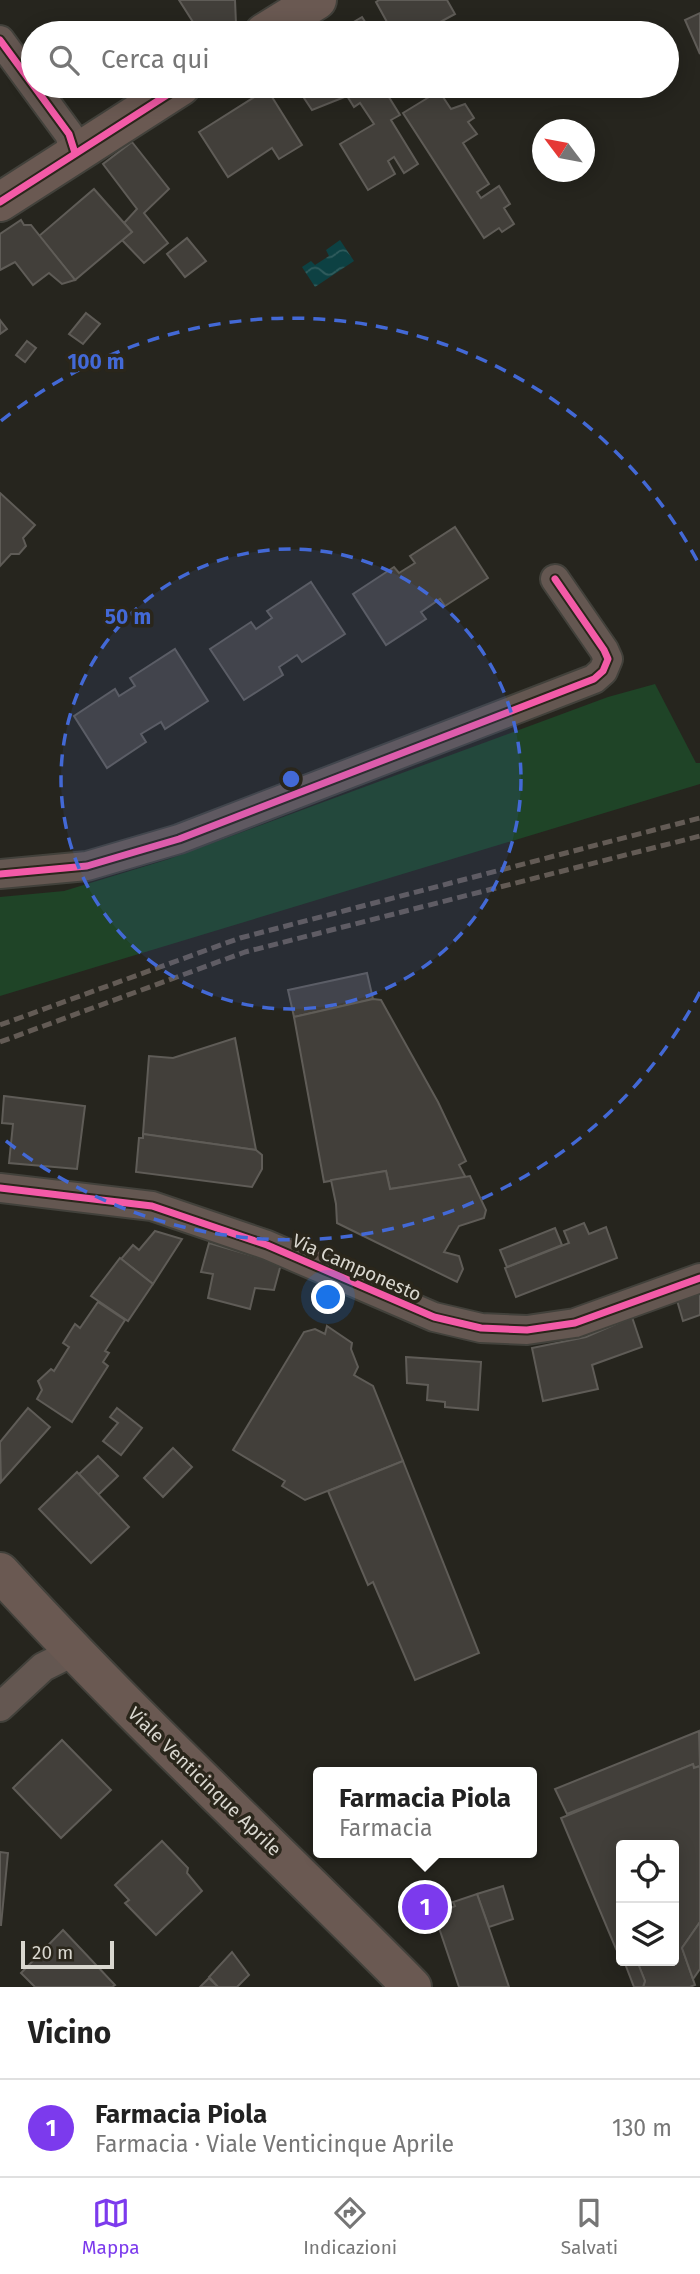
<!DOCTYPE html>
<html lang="it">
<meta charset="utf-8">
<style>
body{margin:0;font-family:"Fira Sans",sans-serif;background:#f2f2f2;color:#222}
.controls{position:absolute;right:21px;bottom:21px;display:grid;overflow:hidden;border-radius:7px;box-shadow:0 4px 18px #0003}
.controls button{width:63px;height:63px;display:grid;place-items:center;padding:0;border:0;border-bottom:2px solid #e0e0e0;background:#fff;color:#222;font:35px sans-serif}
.compass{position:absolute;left:532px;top:119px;width:63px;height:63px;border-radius:50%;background:#fff;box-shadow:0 4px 18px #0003;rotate:302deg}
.scale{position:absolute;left:21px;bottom:18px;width:93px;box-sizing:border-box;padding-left:7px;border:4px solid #d9d7cf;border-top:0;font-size:19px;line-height:24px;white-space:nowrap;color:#d9d7cf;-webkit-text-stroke:5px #2a261b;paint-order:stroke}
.you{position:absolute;left:329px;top:1298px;width:24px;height:24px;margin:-18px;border:5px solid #fff;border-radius:50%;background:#1a73e8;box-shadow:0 0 0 10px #1a73e833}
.badge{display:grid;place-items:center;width:46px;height:46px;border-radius:50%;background:#7c3aed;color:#fff;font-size:23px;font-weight:700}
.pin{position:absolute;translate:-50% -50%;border:4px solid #fff;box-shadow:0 2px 7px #0006}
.popup{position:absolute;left:313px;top:1767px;width:224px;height:91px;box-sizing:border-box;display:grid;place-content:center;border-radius:7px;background:#fff;filter:drop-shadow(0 2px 5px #0005);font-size:23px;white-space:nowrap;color:#767676}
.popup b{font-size:26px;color:#222}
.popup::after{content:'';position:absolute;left:50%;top:100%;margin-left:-14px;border:14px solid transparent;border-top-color:#fff}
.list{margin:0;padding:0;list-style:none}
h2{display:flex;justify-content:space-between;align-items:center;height:91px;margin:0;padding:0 28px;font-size:30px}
h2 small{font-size:23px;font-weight:400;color:#767676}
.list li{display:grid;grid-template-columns:46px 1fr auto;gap:21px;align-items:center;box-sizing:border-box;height:98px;padding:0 28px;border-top:2px solid #e0e0e0}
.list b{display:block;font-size:26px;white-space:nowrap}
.list p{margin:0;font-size:23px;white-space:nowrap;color:#767676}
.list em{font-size:23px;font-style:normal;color:#767676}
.icon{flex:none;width:38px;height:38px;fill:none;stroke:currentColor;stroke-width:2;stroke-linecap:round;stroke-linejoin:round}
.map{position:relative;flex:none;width:700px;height:1987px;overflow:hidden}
.search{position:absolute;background:#fff;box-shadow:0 4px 18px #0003;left:21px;right:21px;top:21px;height:77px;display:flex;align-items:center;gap:18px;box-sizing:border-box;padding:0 24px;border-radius:38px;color:#767676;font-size:26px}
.sheet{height:189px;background:#fff}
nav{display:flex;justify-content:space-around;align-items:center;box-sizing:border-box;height:98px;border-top:2px solid #e0e0e0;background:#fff;font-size:19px;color:#767676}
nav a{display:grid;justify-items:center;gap:4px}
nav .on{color:#7c3aed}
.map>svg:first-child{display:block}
</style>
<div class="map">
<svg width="700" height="1987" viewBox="0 0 700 1987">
<defs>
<pattern id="water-waves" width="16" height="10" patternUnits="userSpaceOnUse" patternTransform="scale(1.75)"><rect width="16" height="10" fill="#0d4143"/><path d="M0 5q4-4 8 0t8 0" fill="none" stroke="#305c5d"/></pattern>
</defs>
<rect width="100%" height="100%" fill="#26251e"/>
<!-- grass -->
<path fill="#1f4427" d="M655,684L696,763H700V784L0,996V897L64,891L169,859L608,697Z"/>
<!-- water -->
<path fill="url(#water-waves)" d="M340,240L354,261L315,287L302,267L311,261L315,265L329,256L326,250Z"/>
<!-- building -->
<g fill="#423f3a" stroke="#5f5c57" stroke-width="2">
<path d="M179,0H235L236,24L222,33H200Z"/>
<path d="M379,0H447L455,14L420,33H393L376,2Z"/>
<path d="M700,13V54L685,20Z"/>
<path d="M362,17L372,33H335Z"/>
<path d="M296,86H382L400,115L391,120L418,164L404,173L394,157L388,161L395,174L368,190L340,144L374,124L360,103L354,107L347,96L312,110Z"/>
<path d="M482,86H500L485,91Z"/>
<path d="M267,89L302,145L279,159L272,148L228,177L199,132Z"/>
<path d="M439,91L451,109L465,104L474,118L468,122L477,134L463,143L489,184L477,192L481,198L499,186L510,204L504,208L514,224L502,232L499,228L484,238L403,113Z"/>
<path d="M132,142L169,189L144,213L168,243L144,263L122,240L132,232L124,223L137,209L103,164Z"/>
<path d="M94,189L132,232L75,280L39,236Z"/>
<path d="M21,220L24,225H31L75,280L62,284L49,273L33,285L15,262L0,270V234Z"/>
<path d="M187,238L206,261L185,277L167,254Z"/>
<path d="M86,313L100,324L83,344L69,334Z"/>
<path d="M0,320L7,329L0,334Z"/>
<path d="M27,341L36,348L25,362L16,355Z"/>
<path d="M0,493L35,525L23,538L26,546L19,554H11L0,566Z"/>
<path d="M455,527L488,578L445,606L440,599L421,612L426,619L386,645L353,594L394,567L399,573L415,563L410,556Z"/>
<path d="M311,582L345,634L302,662L297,655L279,667L283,675L244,700L210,649L251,622L256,629L272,618L267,611Z"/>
<path d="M175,649L208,701L165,729L161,722L141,734L146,742L107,768L74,716L115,689L119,696L135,686L130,678Z"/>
<path d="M367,973L373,999L294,1017L288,990Z"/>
<path d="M373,999L381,1000L438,1102L466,1161L459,1165L466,1178L390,1189L386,1171L324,1182L294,1017Z"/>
<path d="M235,1038L256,1150L143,1134L149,1056L173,1058Z"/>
<path d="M4,1096L85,1106L77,1169L9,1163L13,1124L2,1123Z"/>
<path d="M143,1134L256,1150L262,1155V1169L252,1187L136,1172L139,1138H143Z"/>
<path d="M386,1171L390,1189L470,1176L486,1210L484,1218L459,1226L444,1252L459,1256L463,1269L457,1282L337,1223L336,1204L331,1180Z"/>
<path d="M584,1223L589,1234L606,1227L617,1258L516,1297L505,1268L569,1243L564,1231Z"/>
<path d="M555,1228L562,1245L507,1267L500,1250Z"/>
<path d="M155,1231L182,1239L153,1284L121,1259L133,1245L139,1250Z"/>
<path d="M209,1243L281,1264L274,1290L255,1288L250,1309L208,1298L213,1274L201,1272Z"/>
<path d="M120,1258L153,1284L128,1321L91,1296Z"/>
<path d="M700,1280V1315L683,1321L676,1297Z"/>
<path d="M98,1302L125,1320L105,1351L109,1353L103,1362L108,1366L72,1422L37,1399L42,1390L38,1381L51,1369L54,1371L69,1347L63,1343L75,1324L80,1328Z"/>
<path d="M632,1317L642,1347L592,1365L598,1389L543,1401L532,1348L586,1337Z"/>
<path d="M327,1326L352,1343L351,1349L358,1367L354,1375L373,1386L403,1461L305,1500L282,1486L285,1481L233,1450L304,1332L315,1329L325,1334Z"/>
<path d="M406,1357L481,1362L478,1410L445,1407V1402L427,1400L428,1385L407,1383Z"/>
<path d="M28,1408L50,1427L1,1482L0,1442Z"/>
<path d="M117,1408L142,1428L121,1455L103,1441L118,1423L110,1417Z"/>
<path d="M173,1448L192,1467L163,1497L144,1478Z"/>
<path d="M98,1456L118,1476L98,1495L79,1474Z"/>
<path d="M403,1461L479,1653L415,1680L373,1582L368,1585L328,1491Z"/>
<path d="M77,1472L129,1527L91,1563L39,1509Z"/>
<path d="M699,1731L700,1766L694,1768L693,1764L567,1814L555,1789Z"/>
<path d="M62,1740L111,1790L61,1838L13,1788Z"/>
<path d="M693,1764L694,1768L700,1766V1922L682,1948L695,1985L690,1987H643L645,1981L637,1961H674V1845H621V1945L616,1949L561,1818Z"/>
<path d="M162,1841L188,1868L187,1873L202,1891L156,1935L125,1903L129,1900L115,1885Z"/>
<path d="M0,1852L8,1853L1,1925H0Z"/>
<path d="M503,1886L513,1919L489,1927L477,1894Z"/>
<path d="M477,1894L490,1931L509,1987H459L435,1916L455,1906L453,1902Z"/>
<path d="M700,1922V1969L693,1979L682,1948Z"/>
<path d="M63,1930L115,1985L112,1987H35L21,1973Z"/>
<path d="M232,1952L249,1975L237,1987H218L209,1977Z"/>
<path d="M624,1961H637L645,1981L643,1987H634Z"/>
<path d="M209,1978L218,1987H200Z"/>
</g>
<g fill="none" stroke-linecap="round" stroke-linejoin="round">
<defs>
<g id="minor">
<path d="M0,40L69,134L75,153"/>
<path d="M0,874L87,866L179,839L594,679L603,671L608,659L604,650L555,579"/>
<path d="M0,1188L152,1206L267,1245L434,1317L481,1328L527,1330L575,1323L700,1278"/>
<path d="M0,1707L43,1667L73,1652"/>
</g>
<g id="secondary">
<path d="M264,33L317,0"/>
<path d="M0,202L181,86"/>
<path d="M0,1572C131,1716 275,1848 412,1987"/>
</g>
</defs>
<!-- minor casing -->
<use href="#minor" stroke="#42413b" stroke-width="32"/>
<!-- secondary casing -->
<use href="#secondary" stroke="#42413b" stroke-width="42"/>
<!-- minor -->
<use href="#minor" stroke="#645751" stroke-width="28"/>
<!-- secondary -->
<use href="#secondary" stroke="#6a5952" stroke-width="38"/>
<!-- rail -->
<g stroke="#635b55" stroke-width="5" stroke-dasharray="10 5" stroke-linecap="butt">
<path d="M0,1025L240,938L700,818"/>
<path d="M0,1042L245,952L700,836"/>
</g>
<defs>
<g id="cycleway">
<path d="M0,40L69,134L75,153"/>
<path d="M0,202L181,86"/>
<path d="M0,874L87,866L179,839L594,679L603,671L608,659L604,650L555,579"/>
<path d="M0,1188L152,1206L267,1245L434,1317L481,1328L527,1330L575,1323L700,1278"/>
</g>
</defs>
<!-- cycleway casing -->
<use href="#cycleway" stroke="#2a261b" stroke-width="11"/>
<!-- cycleway -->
<use href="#cycleway" stroke="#f35aa7" stroke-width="7"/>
</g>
<!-- distance rings -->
<circle cx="291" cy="779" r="230" fill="#4369d6" fill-opacity=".12"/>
<g fill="none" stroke="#4369d6" stroke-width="3.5" stroke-dasharray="12 9">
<circle cx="291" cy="779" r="230"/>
<path d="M700 992A461 461 0 0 1 1 1137M1 421A461 461 0 0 1 700 566"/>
</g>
<g text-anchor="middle" stroke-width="7" stroke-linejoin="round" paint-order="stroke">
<!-- street labels -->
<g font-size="19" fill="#d9d7cf" stroke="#2a261b">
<text transform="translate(357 1267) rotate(24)" y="7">Via Camponesto</text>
<text transform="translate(205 1781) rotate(44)" y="7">Viale Venticinque Aprile</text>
</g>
</g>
<circle cx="291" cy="779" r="10" fill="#4369d6" stroke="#2a261b" stroke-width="3.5"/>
<g font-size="21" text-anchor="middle" font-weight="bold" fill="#4369d6" stroke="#2a261b" stroke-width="7" stroke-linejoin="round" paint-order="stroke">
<text x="96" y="369">100 m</text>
<text x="128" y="624">50 m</text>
</g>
</svg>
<div class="controls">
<button><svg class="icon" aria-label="locate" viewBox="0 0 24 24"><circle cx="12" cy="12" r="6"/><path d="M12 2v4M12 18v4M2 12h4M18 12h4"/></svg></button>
<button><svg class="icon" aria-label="layers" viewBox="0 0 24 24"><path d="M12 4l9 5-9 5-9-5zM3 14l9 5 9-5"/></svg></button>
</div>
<svg class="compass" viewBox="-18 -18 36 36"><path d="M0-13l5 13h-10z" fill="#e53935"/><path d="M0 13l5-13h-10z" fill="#767676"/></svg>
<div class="scale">20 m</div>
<div class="you"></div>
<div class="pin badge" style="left:425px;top:1907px">1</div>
<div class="popup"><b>Farmacia Piola</b>Farmacia</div>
<div class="search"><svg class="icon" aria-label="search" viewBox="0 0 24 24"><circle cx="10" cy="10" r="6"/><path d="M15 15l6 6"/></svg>Cerca qui</div>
</div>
<section class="sheet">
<h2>Vicino<small></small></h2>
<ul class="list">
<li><span class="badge">1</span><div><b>Farmacia Piola</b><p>Farmacia · Viale Venticinque Aprile</p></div><em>130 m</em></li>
</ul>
</section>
<nav>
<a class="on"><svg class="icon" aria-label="map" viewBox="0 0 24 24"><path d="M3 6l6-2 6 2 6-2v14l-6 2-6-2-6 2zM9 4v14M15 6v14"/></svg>Mappa</a>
<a><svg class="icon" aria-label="directions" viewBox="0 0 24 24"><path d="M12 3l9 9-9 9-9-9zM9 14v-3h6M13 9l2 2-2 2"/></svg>Indicazioni</a>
<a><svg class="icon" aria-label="saved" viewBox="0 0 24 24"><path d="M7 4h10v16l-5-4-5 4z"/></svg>Salvati</a>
</nav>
